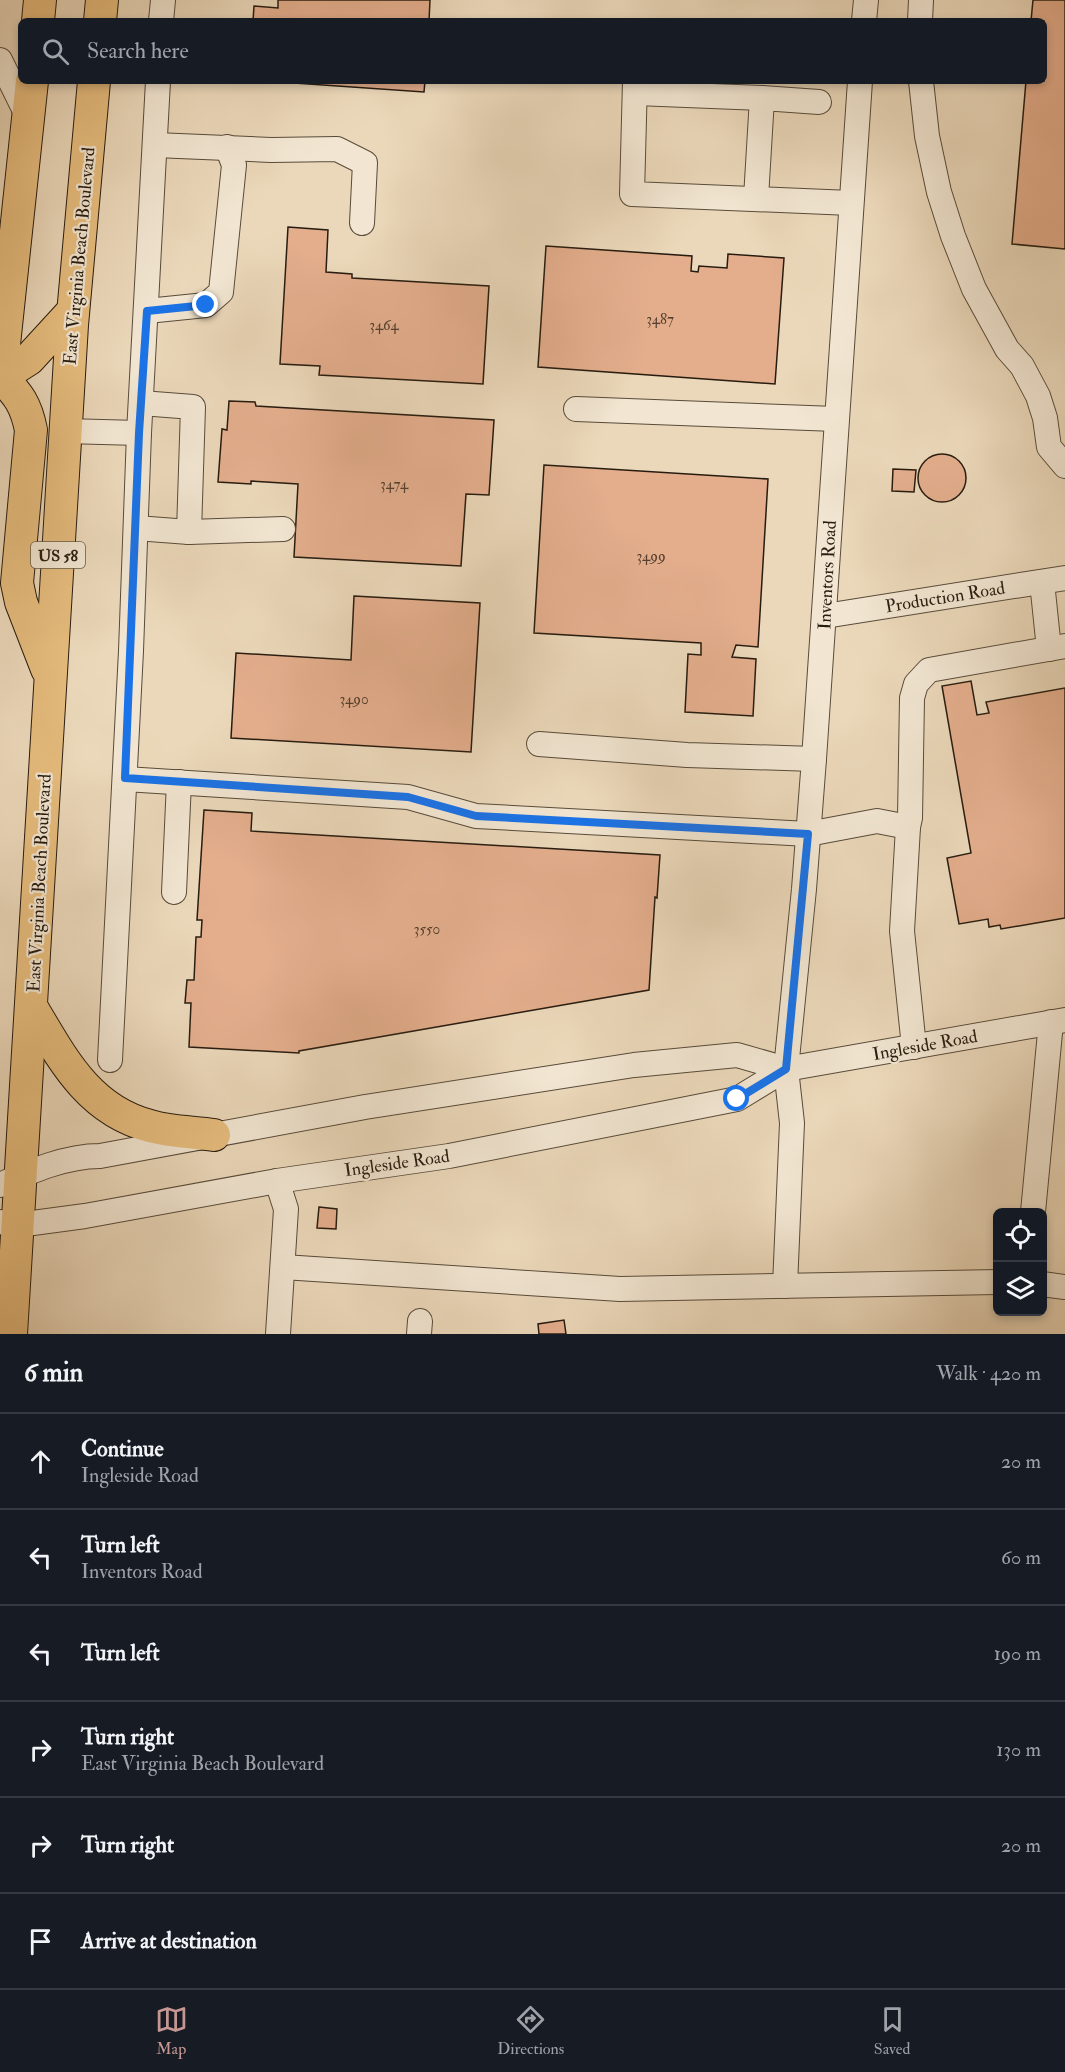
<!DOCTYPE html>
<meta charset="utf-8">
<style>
body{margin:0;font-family:"IM FELL Double Pica",serif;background:#242831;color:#f1f3f6}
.controls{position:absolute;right:18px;bottom:18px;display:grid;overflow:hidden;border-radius:9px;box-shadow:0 3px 9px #0003}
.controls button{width:54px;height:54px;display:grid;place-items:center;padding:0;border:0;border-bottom:2px solid #363941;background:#171b24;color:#f1f3f6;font:30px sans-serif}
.stop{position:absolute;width:18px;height:18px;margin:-14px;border:4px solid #1a73e8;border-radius:50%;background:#fff}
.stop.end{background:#1a73e8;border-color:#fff;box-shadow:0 2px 6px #0008}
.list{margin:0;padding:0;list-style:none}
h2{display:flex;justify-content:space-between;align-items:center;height:78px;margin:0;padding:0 24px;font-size:26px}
h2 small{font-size:20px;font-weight:400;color:#9ea1a6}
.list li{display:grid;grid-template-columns:39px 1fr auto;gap:18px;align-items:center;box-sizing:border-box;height:96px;padding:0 24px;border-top:2px solid #363941}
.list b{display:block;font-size:22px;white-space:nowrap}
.list p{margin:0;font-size:20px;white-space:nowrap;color:#9ea1a6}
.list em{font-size:20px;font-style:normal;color:#9ea1a6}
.icon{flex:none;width:33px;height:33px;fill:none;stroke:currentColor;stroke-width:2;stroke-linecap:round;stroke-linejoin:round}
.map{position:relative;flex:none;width:1065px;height:1334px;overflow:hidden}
.search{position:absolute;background:#171b24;box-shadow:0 3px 9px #0003;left:18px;right:18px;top:18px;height:66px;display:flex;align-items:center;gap:15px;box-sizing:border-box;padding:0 21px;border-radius:9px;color:#9ea1a6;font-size:22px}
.sheet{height:654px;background:#171b24}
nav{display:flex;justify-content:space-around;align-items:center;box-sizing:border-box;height:84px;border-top:2px solid #363941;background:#171b24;font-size:16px;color:#9ea1a6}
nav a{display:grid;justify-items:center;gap:3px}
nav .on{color:#c59692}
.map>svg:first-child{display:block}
</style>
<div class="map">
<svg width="1065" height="1334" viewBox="0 0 1065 1334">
<rect width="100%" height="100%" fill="#ebd8ba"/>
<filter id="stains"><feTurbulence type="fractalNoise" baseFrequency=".00333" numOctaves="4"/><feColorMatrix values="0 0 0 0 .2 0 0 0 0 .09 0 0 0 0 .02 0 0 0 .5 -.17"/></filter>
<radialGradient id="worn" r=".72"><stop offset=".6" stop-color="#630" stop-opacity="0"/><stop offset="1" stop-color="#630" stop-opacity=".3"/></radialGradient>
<!-- building -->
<g fill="#e4ae8d" stroke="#271c10" stroke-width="1.5">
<path d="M278,0H430L429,21H253L254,6L278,8Z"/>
<path d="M1033,0H1065V249L1012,244L1026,81H1044V21H1031Z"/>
<path d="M265,81H425L424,92Z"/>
<path d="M288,227L328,230L326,272L352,274V278L489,286L483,384L319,375L320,366L280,364Z"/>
<path d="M546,246L692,256L691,271L698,272L699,266L727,268L728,254L784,258L775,384L538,367Z"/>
<path d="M229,401L255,402L256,406L494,420L489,495L466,494L461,566L294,557L298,484L251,481V484L218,482L222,429L227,430Z"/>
<circle cx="942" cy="478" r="24"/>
<path d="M544,465L768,479L758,647L736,645L732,657L756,659L753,716L685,712L688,654L701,655V643L534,633Z"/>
<path d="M893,469L916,470L914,492L892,491Z"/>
<path d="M354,596L480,603L471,752L231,738L236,653L351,660Z"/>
<path d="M971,681L977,715L989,713L986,702L1065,688V918L1001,929L1000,925L989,927L988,919L959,924L947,858L971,853L942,686Z"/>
<path d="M204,810L252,813L251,831L660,855L657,898L655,897L649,990L299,1051V1053L189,1047L191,1003H185L187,980H194L196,937H201L202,920H197Z"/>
<path d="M319,1207L337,1209L336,1229L317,1228Z"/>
<path d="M564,1320L566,1334H539L538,1324Z"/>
</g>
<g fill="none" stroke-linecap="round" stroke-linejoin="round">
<defs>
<g id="minor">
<path d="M161,21L163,0"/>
<path d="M864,21L866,0"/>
<path d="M920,21L921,0"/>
<path d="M0,60L28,117"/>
<path d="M635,81L632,194L851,203"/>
<path d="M921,81L927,136L939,192L953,236L974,289L1007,349L1022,366L1038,396L1045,418L1049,447L1065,466"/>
<path d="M636,93L762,98"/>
<path d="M155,145L271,150L337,149L365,163L362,223"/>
<path d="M756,198L762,98L819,102"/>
<path d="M147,311L206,305L221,292L234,165L227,147"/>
<path d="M141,403L193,407L189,532"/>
<path d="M576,409L836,419"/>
<path d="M65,431L139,433"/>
<path d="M136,528L189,532L283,529"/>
<path d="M1042,582L1049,649"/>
<path d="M825,616L1065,578"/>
<path d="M539,744L687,755L814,759"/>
<path d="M125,779L408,797L476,816L808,834L877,821L908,827"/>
<path d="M174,892L179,782"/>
<path d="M914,1047L902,931L908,827L910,818L912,698L916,684L929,670L1065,646"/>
<path d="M110,1060L131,651L139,433L158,81"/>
<path d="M277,1181L286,1209L278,1334"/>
<path d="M0,1185C31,1171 66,1156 100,1156L365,1107L634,1065L737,1055L786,1069"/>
<path d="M1033,1212L1051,1022"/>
<path d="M0,1222L18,1225L85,1216L277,1181L449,1156L737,1099L786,1069L1065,1020"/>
<path d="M283,1267L620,1289L998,1282"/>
<path d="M1042,1284L1065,1287"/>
<path d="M785,1286L792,1123L786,1069L804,889L814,759L860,81"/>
<path d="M419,1334L420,1321"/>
</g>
<g id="major">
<path d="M38,21L40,0"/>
<path d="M100,21L102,0"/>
<path d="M1,377C19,395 26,405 31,430L17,583L21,602L47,669"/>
<path d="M1,377L29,359L73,311"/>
<path d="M0,382L32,81"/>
<path d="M32,1008C62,1058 88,1110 150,1126C170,1132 194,1132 214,1135"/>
<path d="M11,1334L72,325L94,81"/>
</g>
</defs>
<!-- minor casing -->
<use href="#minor" stroke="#584b3a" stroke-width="26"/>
<!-- major casing -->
<use href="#major" stroke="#271c10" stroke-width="34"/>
<!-- minor -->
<use href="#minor" stroke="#f2e6d2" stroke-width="24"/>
<!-- major -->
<use href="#major" stroke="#e6bc7d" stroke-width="32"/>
</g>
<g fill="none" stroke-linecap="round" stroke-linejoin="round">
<!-- route -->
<path stroke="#1a73e8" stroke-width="8" d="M206,305L147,311L139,433L125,778L408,797L476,816L808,834L786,1069L737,1099"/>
</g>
<g text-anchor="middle" stroke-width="4.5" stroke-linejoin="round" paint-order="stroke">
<!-- number labels -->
<g font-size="15" fill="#56402f">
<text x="660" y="324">3487</text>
<text x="384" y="330">3464</text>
<text x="394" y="489">3474</text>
<text x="651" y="561">3499</text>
<text x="354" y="704">3490</text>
<text x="427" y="934">3550</text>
</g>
<!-- shield labels -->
<rect fill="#f2e6d2" stroke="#64594a" stroke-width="1.5" x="31" y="542" width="54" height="26" rx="4.5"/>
<g font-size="16" font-weight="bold" fill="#271c10">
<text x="58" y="561">US 58</text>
</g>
<!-- street labels -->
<g font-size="18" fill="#271c10" stroke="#f2e6d2">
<text transform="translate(79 256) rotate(-85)" y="6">East Virginia Beach Boulevard</text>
<text transform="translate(827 575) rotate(-87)" y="6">Inventors Road</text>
<text transform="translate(945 597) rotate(-9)" y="6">Production Road</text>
<text transform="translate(39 883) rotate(-87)" y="6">East Virginia Beach Boulevard</text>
<text transform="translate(925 1045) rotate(-10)" y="6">Ingleside Road</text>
<text transform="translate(397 1163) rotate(-8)" y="6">Ingleside Road</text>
</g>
</g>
<rect width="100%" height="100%" filter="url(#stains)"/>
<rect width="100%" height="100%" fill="url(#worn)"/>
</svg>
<div class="controls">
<button><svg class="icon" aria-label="locate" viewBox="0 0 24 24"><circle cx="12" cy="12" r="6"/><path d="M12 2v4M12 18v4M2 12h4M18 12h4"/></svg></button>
<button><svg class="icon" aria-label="layers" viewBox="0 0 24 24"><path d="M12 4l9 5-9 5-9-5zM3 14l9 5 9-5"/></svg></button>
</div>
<div class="stop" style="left:737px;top:1099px"></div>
<div class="stop end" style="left:206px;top:305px"></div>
<div class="search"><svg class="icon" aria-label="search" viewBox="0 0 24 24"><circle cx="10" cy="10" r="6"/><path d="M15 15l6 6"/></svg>Search here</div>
</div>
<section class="sheet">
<h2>6 min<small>Walk · 420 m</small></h2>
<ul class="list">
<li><svg class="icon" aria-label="ahead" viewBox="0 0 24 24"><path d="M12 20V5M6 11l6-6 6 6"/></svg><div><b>Continue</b><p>Ingleside Road</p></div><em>20 m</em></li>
<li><svg class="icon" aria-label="left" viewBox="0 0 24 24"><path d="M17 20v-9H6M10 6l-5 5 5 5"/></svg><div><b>Turn left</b><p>Inventors Road</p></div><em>60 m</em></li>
<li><svg class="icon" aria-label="left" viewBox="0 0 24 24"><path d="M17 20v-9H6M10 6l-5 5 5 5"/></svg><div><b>Turn left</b></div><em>190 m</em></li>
<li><svg class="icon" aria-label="right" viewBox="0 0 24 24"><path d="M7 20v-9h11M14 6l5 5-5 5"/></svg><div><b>Turn right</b><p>East Virginia Beach Boulevard</p></div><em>130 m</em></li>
<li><svg class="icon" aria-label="right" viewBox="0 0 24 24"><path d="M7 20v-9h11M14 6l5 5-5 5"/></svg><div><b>Turn right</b></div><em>20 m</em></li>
<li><svg class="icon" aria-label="arrive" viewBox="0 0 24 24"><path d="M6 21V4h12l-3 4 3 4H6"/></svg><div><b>Arrive at destination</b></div></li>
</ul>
</section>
<nav>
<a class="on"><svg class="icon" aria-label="map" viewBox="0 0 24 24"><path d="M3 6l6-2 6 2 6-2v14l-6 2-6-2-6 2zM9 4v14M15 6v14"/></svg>Map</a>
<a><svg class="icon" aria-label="directions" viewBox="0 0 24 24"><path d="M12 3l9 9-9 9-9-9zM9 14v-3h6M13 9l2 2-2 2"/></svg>Directions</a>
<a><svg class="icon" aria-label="saved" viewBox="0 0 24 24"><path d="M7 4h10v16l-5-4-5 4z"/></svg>Saved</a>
</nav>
